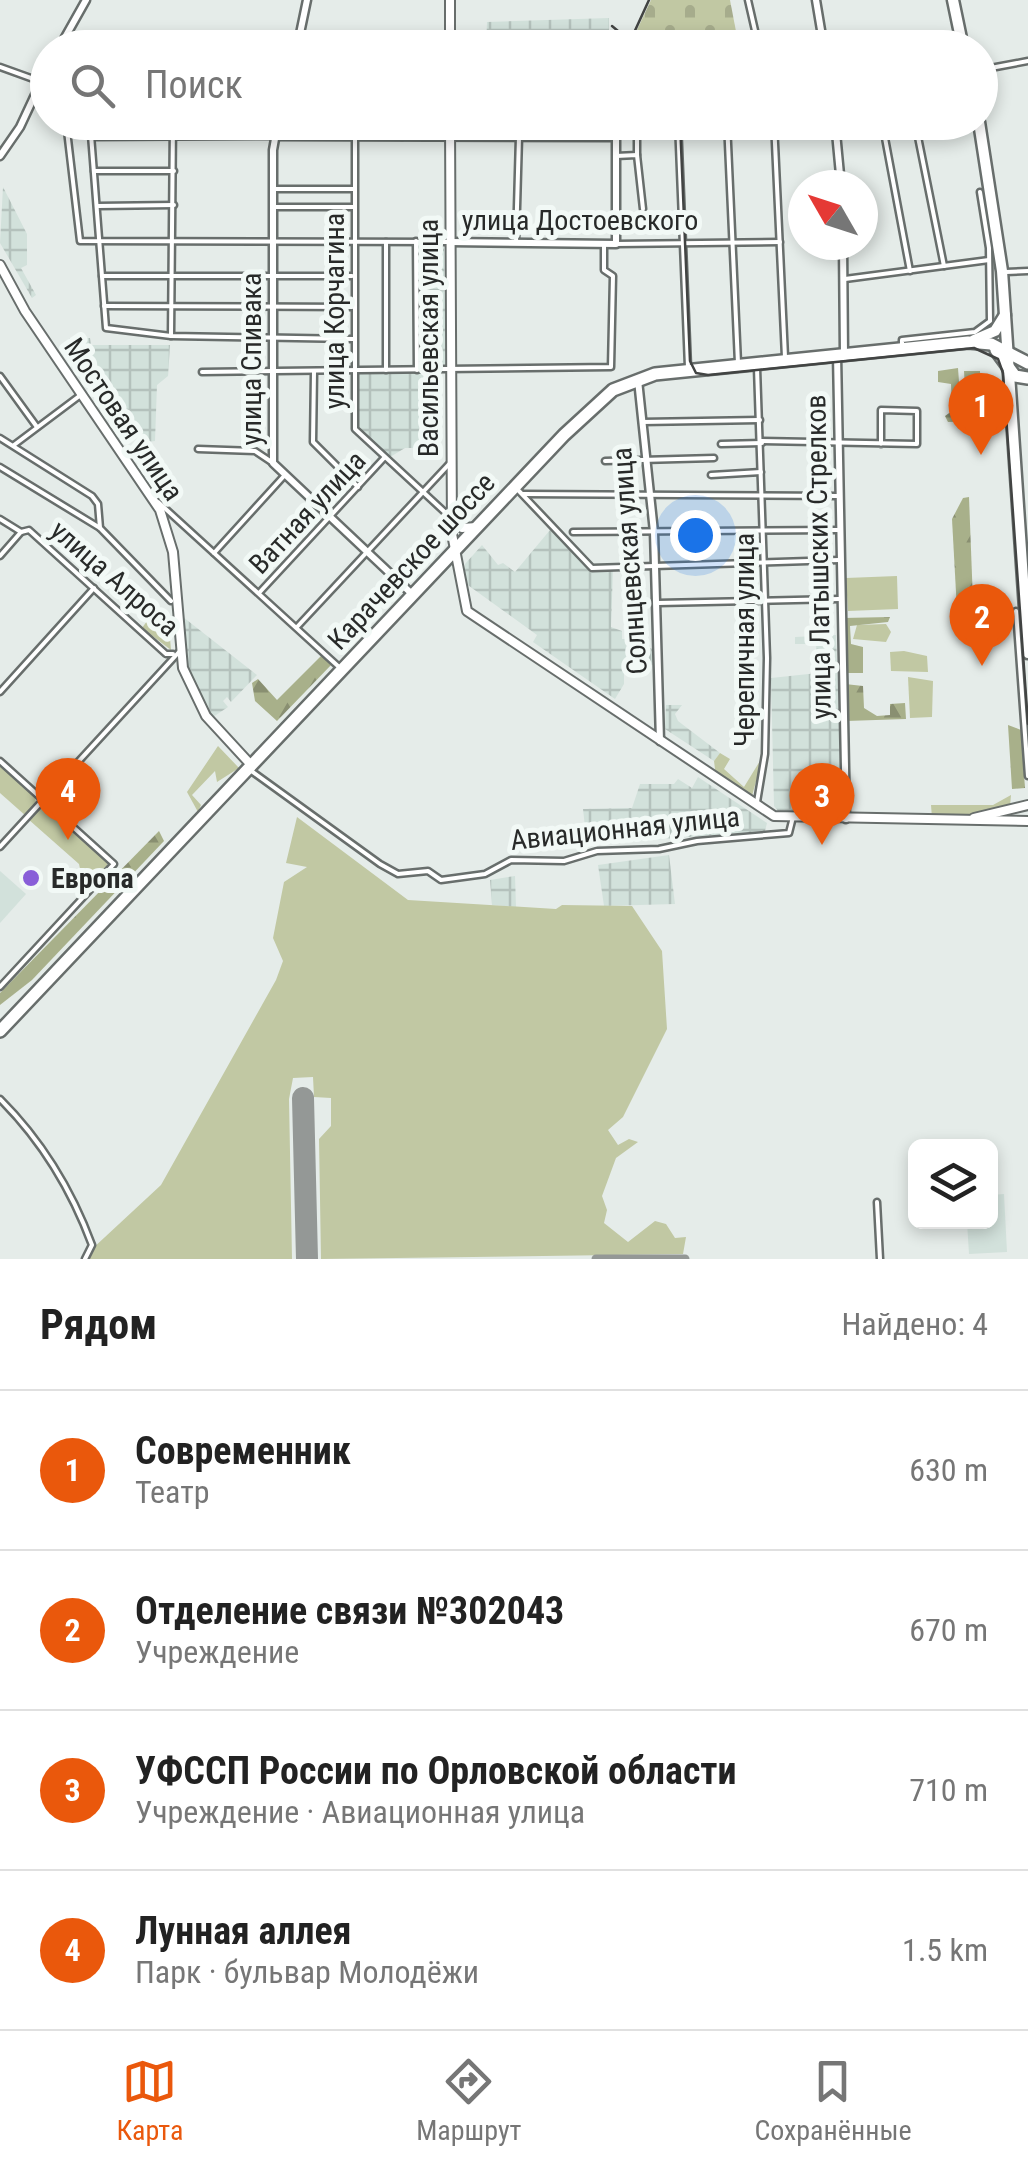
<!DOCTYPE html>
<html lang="ru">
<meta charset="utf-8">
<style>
body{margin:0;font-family:"Roboto Condensed",sans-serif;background:#f2f2f2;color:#222}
.controls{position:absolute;right:30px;bottom:30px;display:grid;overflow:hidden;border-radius:15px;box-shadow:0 5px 15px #0003}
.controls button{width:90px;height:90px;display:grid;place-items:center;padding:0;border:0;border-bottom:2px solid #e0e0e0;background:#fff;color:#222;font:50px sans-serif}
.compass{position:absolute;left:788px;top:170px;width:90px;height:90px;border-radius:50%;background:#fff;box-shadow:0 5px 15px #0003;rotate:309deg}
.you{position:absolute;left:695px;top:535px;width:35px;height:35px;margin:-25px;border:8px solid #fff;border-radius:50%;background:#1a73e8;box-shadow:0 0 0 15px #1a73e833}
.badge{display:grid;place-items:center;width:65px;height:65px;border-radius:50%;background:#ea580c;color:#fff;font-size:32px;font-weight:700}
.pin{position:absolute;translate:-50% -82px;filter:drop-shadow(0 2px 5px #0008)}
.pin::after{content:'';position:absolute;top:52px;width:35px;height:30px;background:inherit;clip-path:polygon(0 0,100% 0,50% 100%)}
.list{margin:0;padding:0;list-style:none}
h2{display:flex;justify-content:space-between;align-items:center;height:130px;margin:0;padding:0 40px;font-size:42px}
h2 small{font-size:32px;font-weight:400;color:#767676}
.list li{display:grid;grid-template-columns:65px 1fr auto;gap:30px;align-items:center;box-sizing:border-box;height:160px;padding:0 40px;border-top:2px solid #e0e0e0}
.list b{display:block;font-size:38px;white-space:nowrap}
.list p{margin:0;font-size:32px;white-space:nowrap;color:#767676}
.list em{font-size:32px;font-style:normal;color:#767676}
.icon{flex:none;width:55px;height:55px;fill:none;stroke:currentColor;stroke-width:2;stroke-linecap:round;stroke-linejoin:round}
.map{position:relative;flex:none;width:1028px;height:1259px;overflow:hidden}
.search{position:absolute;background:#fff;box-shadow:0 5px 15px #0003;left:30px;right:30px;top:30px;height:110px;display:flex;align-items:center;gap:25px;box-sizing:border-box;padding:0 35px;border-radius:55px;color:#767676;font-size:38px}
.sheet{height:770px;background:#fff}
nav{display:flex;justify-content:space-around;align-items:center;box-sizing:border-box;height:140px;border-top:2px solid #e0e0e0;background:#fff;font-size:28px;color:#767676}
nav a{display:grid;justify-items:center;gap:5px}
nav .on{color:#ea580c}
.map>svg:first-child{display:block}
</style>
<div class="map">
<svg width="1028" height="1259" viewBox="0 0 1028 1259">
<defs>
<pattern id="industrial-grid" width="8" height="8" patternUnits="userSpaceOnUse" patternTransform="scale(2.5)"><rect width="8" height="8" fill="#d2e1db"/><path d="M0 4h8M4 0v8" fill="none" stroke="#b4c1bc"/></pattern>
<pattern id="forest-firs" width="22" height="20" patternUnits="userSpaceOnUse" patternTransform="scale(2.5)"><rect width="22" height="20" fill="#a8b08a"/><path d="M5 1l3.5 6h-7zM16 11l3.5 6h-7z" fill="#898f71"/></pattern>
<pattern id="cemetery-stones" width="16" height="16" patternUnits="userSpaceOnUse" patternTransform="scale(2.5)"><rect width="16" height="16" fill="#c1c8a3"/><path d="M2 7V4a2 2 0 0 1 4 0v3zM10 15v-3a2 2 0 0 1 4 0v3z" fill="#a6ac8c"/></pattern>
</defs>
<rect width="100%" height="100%" fill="#e5ece9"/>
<!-- built -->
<g fill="#d2e1db">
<path d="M0,871L26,894L0,923Z"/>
<path d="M1004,1194L1007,1252L969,1254L967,1222H990L991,1195Z"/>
</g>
<!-- industrial -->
<g fill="url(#industrial-grid)">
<path d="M609,18V47H486L487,22Z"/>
<path d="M519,123V122L586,123L582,132L519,133Z"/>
<path d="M3,187L27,234V265L21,268L36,295L32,298L0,243Z"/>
<path d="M418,246L444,247L446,369H418Z"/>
<path d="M70,338H90L91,345H170L168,376L157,385L155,441L140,443L106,395L103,396L85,375L66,342Z"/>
<path d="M355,371L427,372V393L419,394V448H405L390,457L356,429Z"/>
<path d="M550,530L592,570L613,569L611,627L622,631V639H631L632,645L655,649V665L624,666V684L615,699L533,642L537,635L465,583V564L482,545L498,565L503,563L515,572Z"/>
<path d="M183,617L257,675L231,702L227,697L223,701L228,707L213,717L195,689L183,655L179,620Z"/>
<path d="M836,635L843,809L778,811L774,806L771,678L818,673L816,644H795V637Z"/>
<path d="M666,705H682L675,714L678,721L720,753L714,761L665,729Z"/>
<path d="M698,777L767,823L765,831L587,845L583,809L632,808L640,784H674L678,779L692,788Z"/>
<path d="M669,855L675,904L604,906L598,865Z"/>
<path d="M515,876L516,907L492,905L490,880Z"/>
</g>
<!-- green -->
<g fill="#c1c8a3">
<path d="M897,576L898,609L848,611L846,578Z"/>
<path d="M155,610L161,616L168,614L171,650L142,628Z"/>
<path d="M886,624L891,632L886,642L853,639L857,625Z"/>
<path d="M904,651L927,656L928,672L891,671L890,652Z"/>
<path d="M908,677L933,681L932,717L910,718Z"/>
<path d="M218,746L239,768L217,782L215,771L192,795L201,805L198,812L187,792Z"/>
<path d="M720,753L730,759L724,769L744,787L763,756L752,796L716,777L714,761Z"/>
<path d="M0,764L35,796L36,804L26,816L0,793Z"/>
<path d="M1011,795L1010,807L960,818H932L931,805H993Z"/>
<path d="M41,805L107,861L108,868L92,886L83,883L79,864L28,819Z"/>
<path d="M297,817L408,900L556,909L562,905L632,906L662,951L667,1029L623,1117L608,1130L618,1145L629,1139L638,1142L616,1158L602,1196L607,1210L604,1223L628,1242L655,1221L666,1224L675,1238L686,1237L683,1254L321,1259L319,1139L331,1126V1098L314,1097L313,1077L293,1078L289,1099L292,1259H87L91,1250L161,1185L276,980L283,961L273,938L284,882L307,867L286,863Z"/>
</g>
<!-- forest -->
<g fill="url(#forest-firs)">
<path d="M958,368L961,409L966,407L964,371H980L982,421L948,422L945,416L952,411L951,384L938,382V371Z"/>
<path d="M969,497L974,628L958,629L952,519L963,498Z"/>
<path d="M890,617L888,622L850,626L851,644L863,647V673H845L843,618Z"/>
<path d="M323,654L333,663L277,721L255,701L252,683L258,679L277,700Z"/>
<path d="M845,684L863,686L864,708L877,716L890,715V704L905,703L906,719L846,721Z"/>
<path d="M1008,725L1021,730L1025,788L1012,789Z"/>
<path d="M159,831L164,841L32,980L0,1005V993Z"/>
</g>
<!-- cemetery -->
<path fill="url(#cemetery-stones)" d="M651,0H730L739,47H629Z"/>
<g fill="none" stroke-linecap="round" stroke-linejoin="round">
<!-- taxiway -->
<path stroke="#949896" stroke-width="9" d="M596,1259H685"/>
<!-- runway -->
<path stroke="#949896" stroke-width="22" d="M303,1098L307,1259"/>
<defs>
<g id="minor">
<path d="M748,0L759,48"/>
<path d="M299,36H450"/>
<path d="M62,42L297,46"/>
<path d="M0,67L39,81"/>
<path d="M980,70L1028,61"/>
<path d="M66,122L80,241L450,242"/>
<path d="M90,122L106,328L171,336L353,339"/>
<path d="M355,122V429L449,516"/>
<path d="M678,122L688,367"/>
<path d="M727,122L738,363"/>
<path d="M774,122L785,357"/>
<path d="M882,122L910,271"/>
<path d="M915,122L944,266"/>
<path d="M637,126V155"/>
<path d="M91,137L275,136"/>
<path d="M402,137V122"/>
<path d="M616,137L618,122"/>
<path d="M616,156L637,155L643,209"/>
<path d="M94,171H174"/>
<path d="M273,189H354"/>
<path d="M98,206L174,205"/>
<path d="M274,207H354"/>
<path d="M416,241L417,370"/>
<path d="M386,242V370"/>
<path d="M516,242L519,137"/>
<path d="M616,244L780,242"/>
<path d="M1006,272L1028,271"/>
<path d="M102,276H352"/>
<path d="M845,279L989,260"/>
<path d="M104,306L352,307"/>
<path d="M171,336L173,122"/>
<path d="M902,344V340L975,332L990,321L989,248L980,192"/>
<path d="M202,372L611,367L613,276L604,270V244"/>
<path d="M314,372L313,442L358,487"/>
<path d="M0,376L37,427"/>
<path d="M642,422L760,420"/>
<path d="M0,438L92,496L98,504L100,528L171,601"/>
<path d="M761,441C813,442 865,443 917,444V411L881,410V444"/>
<path d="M721,444L762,443"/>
<path d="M14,445L82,394"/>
<path d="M198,449L255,451L273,463"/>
<path d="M605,461L714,458"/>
<path d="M0,467L100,528"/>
<path d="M711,475L761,472"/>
<path d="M519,491L592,568L839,560"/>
<path d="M523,494L838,496"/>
<path d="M158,502L339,667"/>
<path d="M0,519L21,532"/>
<path d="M21,532L29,530L166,654H173"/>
<path d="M573,532L838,530"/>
<path d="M214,553L284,476"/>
<path d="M0,556L21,532"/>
<path d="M259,593L384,458"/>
<path d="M658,603L839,599"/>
<path d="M1016,611L1028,776"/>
<path d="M297,627L451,462"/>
<path d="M0,692L94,588"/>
<path d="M0,761L114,864L0,987"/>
<path d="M250,770L380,864L398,874L428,871L441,880L485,874L511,860L564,861L597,851L659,849L697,841L789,833L793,817"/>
<path d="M757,802L765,754L767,658L757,368"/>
<path d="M0,847L179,652"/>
<path d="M0,1099C41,1140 72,1191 92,1245L85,1259"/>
<path d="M877,1202L880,1259"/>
</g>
<g id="tertiary">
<path d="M816,0L824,48"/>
<path d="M59,48L86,0"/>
<path d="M297,48L307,0"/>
<path d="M278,122L273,150V463L413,595"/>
<path d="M835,122L841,185"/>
<path d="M275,136L616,137V244L450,242"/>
<path d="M0,156L20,127L48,67"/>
<path d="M843,245L844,354"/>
<path d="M837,355L846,819"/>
<path d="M638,380L654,532L660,741"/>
</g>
<g id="secondary">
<path d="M450,48V0"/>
<path d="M450,122L452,534L467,611L774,816L1028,821"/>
<path d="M0,265L25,311L160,510L173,552L183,668L206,716L252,766"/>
<path d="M451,518L462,528L477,527"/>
<path d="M974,818L1028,805"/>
</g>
<g id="primary">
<path d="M953,0L963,48"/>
<path d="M979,122L1002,271L1028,653"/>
<path d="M974,340L995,331L1005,315"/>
</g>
<g id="trunk">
<path d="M996,350L1015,376L1028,378"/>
<path d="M0,1031L564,435L613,390L655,374L968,342L991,344L1028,363"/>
</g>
</defs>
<!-- minor casing -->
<use href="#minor" stroke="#686e6c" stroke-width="9"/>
<!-- tertiary casing -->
<use href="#tertiary" stroke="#686e6c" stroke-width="11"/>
<!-- secondary casing -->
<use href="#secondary" stroke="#686e6c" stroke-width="12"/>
<!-- primary casing -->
<use href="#primary" stroke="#686e6c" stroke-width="15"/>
<!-- trunk casing -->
<use href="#trunk" stroke="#686e6c" stroke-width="16"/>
<!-- minor -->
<use href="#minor" stroke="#fff" stroke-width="4"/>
<!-- tertiary -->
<use href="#tertiary" stroke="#fff" stroke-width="6"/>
<!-- secondary -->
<use href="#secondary" stroke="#fff" stroke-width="8"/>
<!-- primary -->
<use href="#primary" stroke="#fff" stroke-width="10"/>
<!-- trunk -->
<use href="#trunk" stroke="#fff" stroke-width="11"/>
<!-- tram -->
<g stroke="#424443" stroke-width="2.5">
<path d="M612,26L624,36L626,48"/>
<path d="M627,48L649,0"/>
<path d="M680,122L690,361L696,373L708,375L974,348L998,359L1003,373L1028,724"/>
</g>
</g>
<!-- markers -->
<circle fill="#895ed8" stroke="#f2f9f6" stroke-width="4" cx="31" cy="878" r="10"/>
<g text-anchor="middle" stroke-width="10" stroke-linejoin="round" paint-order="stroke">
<!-- street labels -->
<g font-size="28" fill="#282a29" stroke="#f2f9f6">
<text x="580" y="230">улица Достоевского</text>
<text transform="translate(334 311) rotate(-90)" y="10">улица Корчагина</text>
<text transform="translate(428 338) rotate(-90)" y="10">Васильевская улица</text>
<text transform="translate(251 359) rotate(-90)" y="10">улица Спивака</text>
<text transform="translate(124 419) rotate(56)" y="10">Мостовая улица</text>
<text transform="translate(307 512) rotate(-47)" y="10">Ватная улица</text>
<text transform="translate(818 557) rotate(-91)" y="10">улица Латышских Стрелков</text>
<text transform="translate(411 561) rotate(-47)" y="10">Карачевское шоссе</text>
<text transform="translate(629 561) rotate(-94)" y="10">Солнцевская улица</text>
<text transform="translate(115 578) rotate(41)" y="10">улица Алроса</text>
<text transform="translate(744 640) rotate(-90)" y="10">Черепичная улица</text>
<text transform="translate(625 828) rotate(-6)" y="10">Авиационная улица</text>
</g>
<!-- poi labels -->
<g font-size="28" font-weight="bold" fill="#282a29" stroke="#f2f9f6" text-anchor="start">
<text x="51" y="888">Европа</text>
</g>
</g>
</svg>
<div class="controls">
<button><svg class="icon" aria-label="layers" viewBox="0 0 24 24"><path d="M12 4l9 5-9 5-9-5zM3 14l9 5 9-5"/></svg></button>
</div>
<svg class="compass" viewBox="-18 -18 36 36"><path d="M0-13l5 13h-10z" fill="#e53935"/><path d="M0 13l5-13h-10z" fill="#767676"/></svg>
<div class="you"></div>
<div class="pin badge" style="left:981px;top:455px">1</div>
<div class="pin badge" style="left:982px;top:666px">2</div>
<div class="pin badge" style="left:822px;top:845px">3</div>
<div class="pin badge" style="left:68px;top:840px">4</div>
<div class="search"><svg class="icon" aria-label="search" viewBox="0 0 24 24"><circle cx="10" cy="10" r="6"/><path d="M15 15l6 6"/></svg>Поиск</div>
</div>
<section class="sheet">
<h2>Рядом<small>Найдено: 4</small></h2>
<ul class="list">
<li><span class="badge">1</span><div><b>Современник</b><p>Театр</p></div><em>630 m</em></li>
<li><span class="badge">2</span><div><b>Отделение связи №302043</b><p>Учреждение</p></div><em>670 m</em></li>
<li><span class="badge">3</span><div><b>УФССП России по Орловской области</b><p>Учреждение · Авиационная улица</p></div><em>710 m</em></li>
<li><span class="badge">4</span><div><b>Лунная аллея</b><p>Парк · бульвар Молодёжи</p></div><em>1.5 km</em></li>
</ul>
</section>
<nav>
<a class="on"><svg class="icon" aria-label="map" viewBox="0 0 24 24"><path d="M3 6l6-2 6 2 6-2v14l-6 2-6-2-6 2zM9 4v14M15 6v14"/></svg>Карта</a>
<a><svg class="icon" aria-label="directions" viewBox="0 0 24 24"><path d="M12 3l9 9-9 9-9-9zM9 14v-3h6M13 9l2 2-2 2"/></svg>Маршрут</a>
<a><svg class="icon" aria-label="saved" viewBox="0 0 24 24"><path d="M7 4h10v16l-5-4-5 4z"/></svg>Сохранённые</a>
</nav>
